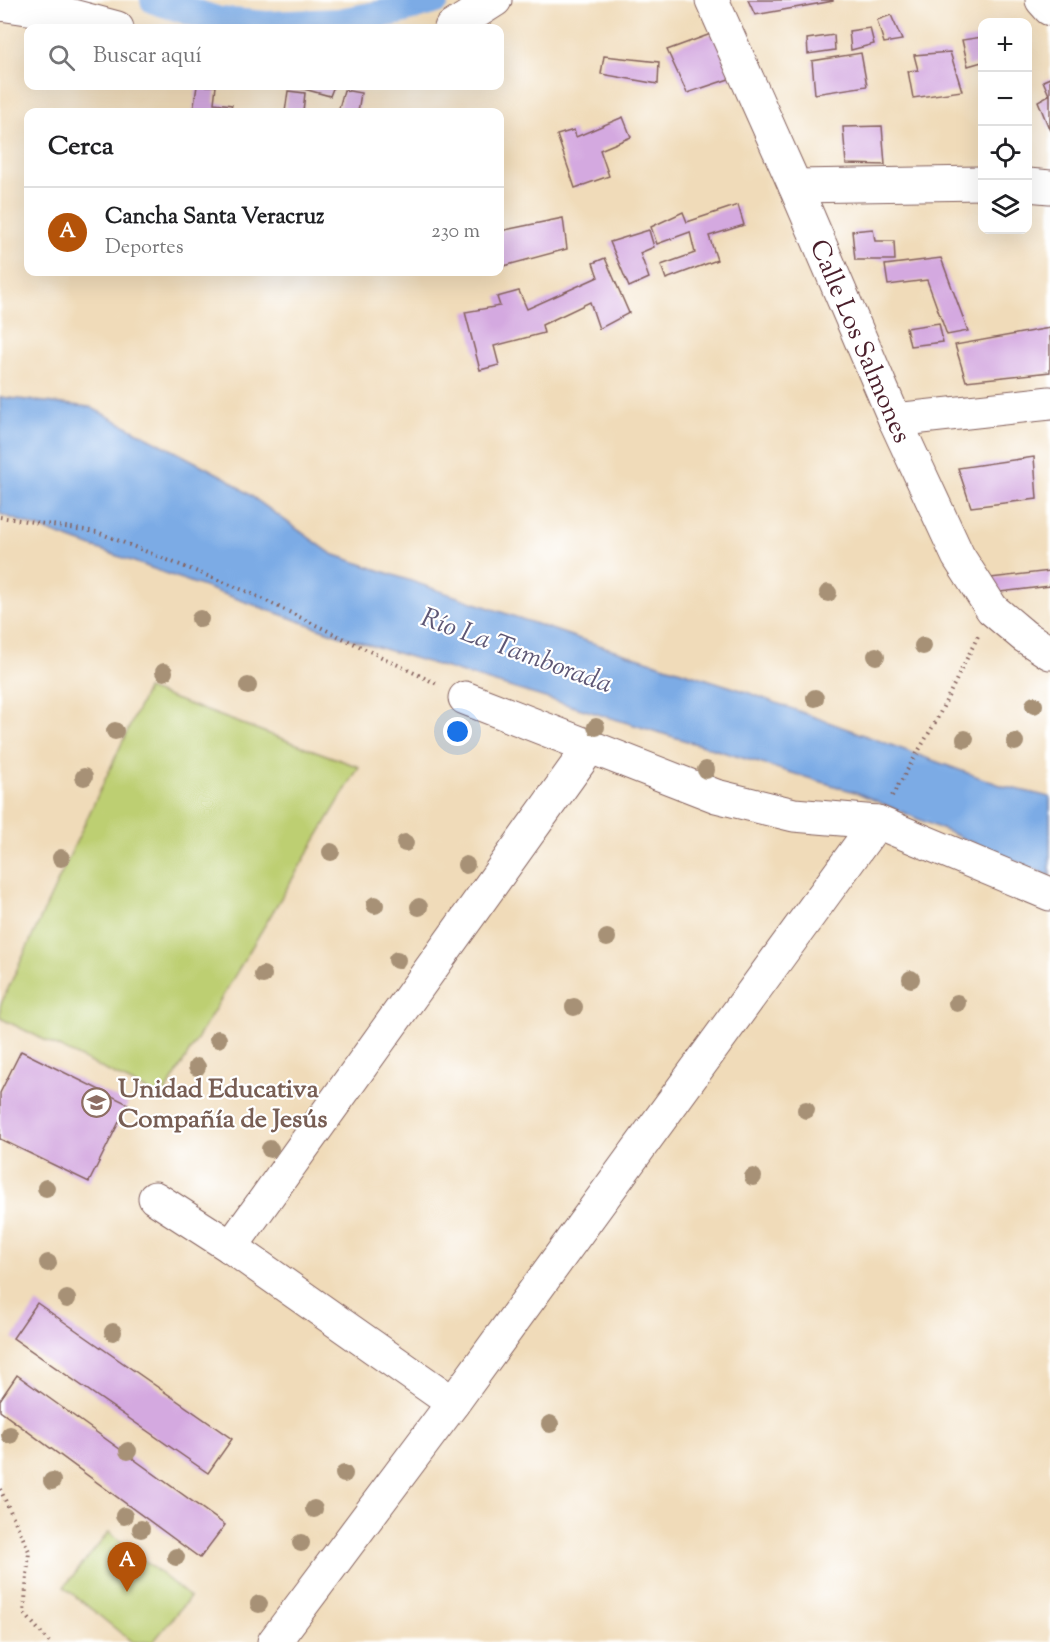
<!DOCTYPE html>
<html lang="es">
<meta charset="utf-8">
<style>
body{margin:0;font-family:"Sorts Mill Goudy",serif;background:#f6f6f6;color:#202124}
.controls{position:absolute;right:18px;top:18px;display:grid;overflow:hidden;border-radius:12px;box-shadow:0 6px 24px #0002}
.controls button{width:54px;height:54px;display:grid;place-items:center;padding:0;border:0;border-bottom:2px solid #e0e0e0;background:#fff;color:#202124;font:30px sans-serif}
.you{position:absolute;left:458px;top:732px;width:21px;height:21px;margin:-15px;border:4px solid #fff;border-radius:50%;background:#1a73e8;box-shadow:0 0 0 9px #1a73e833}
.badge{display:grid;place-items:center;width:39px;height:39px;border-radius:50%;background:#b45309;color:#fff;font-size:20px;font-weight:700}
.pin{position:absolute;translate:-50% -50px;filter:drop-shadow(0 2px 3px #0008)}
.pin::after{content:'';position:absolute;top:32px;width:21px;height:18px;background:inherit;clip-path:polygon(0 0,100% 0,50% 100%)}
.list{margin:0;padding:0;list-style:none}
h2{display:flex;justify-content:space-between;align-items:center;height:78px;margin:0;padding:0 24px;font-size:26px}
h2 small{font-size:20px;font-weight:400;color:#757577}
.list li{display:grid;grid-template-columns:39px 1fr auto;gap:18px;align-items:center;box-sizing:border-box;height:90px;padding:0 24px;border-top:2px solid #e0e0e0}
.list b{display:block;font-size:22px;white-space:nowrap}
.list p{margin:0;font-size:20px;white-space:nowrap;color:#757577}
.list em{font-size:20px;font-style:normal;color:#757577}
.icon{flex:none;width:33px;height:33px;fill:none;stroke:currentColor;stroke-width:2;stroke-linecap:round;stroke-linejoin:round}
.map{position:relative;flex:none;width:1050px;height:1642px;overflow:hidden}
.search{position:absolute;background:#fff;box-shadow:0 6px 24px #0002;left:24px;top:24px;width:480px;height:66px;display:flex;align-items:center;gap:15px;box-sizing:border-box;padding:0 21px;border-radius:12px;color:#757577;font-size:22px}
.panel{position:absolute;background:#fff;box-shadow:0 6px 24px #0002;left:24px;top:108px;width:480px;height:168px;border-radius:12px}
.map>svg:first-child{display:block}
</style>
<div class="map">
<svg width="1050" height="1642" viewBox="0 0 1050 1642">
<rect width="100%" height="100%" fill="#fff"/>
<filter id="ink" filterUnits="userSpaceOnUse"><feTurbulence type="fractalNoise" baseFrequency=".0167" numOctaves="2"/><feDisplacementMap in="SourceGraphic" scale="12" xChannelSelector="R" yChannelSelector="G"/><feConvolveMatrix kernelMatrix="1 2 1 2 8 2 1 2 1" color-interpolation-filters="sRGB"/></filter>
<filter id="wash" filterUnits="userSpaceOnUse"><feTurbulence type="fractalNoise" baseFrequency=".008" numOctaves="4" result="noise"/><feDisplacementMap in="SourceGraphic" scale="24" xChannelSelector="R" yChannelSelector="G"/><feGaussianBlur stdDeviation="1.35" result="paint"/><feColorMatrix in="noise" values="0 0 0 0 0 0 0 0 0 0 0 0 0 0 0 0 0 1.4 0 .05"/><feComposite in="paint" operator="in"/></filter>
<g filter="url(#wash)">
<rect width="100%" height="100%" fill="#f0dbb9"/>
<!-- green -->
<g fill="#bdcf72" stroke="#84774e" stroke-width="1.5">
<path d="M147,689L359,767L162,1098L0,1018V1006Z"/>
<path d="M109,1532L190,1597L153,1642H132L64,1587Z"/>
</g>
<!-- water -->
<path fill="#7babe5" stroke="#626588" stroke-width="1.5" d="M0,397L90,407L226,478L332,554L583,640L741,690L1003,786L1050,797V876L858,793L338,635L0,514Z"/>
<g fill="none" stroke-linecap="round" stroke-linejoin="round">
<!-- canal -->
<path stroke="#7babe5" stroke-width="28" d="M154,0L220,21L267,25L339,22L398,11L436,0"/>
</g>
<g id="blocks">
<!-- building -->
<g fill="#d4a9e0">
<path d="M748,0H833V1L755,15Z"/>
<path d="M891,15L902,40L884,43L877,20Z"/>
<path d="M870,28L874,44L851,50L849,31Z"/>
<path d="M719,31L738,76L687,93L667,50Z"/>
<path d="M834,35L835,50L808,54L807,39Z"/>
<path d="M982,37V62L968,66L962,40Z"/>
<path d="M950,52L962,91L913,98L908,71L918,70L914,55Z"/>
<path d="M861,53L867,86L815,94L812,61Z"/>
<path d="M604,56L659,62L658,84L601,74Z"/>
<path d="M1050,78V131L1038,101L1049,95L1043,81Z"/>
<path d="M197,86H216L214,103L232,105L230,112H193Z"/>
<path d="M301,86H334L330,96L300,88Z"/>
<path d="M344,90L361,93L358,112H338Z"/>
<path d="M288,91L305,93L303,112H285Z"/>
<path d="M623,117L631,137L600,150L609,176L575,188L557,135L574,130L576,137Z"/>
<path d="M882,126L885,165L846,164L843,127Z"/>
<path d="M738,205L744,225L709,236L717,260L666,279L661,265L695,253L690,232L657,244L651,227L683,212L687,222Z"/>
<path d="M563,218L567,249L500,267V231Z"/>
<path d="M873,229L875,241H894L895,260H855L852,231Z"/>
<path d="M649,230L654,247L640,253L649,278L629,287L610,242Z"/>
<path d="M605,258L629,313L599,329L590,302L542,325L544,333L494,346L499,365L480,370L465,312L500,306L497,297L519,291L527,309L598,277L593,263Z"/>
<path d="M941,258L968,331L947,335L927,280L888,285L885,265Z"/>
<path d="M939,323L943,342L910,346L906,328Z"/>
<path d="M1050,328V372L966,381L955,345Z"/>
<path d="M1034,457L1037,499L971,507L958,468Z"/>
<path d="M1050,571V586L1000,592L990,578Z"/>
<path d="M21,1051L128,1104L89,1182L0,1139V1093Z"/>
<path d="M37,1303L232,1439L208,1473L13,1338Z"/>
<path d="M17,1375L225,1525L200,1558L0,1411V1400Z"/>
</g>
</g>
</g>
<g filter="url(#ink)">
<use href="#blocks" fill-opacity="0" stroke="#84615d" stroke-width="1.5"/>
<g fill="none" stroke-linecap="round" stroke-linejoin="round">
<defs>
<g id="minor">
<path id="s1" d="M712,0L795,186L895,420L958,556L992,609L1024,636L1050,653"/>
<path d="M1042,0L1050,9"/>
<path d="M0,4L61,13L117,28"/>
<path d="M451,28L495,0"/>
<path d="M1028,185L1050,187"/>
<path d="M795,186L982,183"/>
<path d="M895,420L1050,403"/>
<path d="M465,698L716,796L794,815L877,822L1050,894"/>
<path d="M155,1198L231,1247L453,1403"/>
<path d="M231,1247L590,747"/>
<path d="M274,1642L453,1403L877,822"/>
</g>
</defs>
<!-- minor casing -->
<use href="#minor" stroke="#84615d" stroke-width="35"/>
<!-- path -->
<g stroke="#84615d" stroke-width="4" stroke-dasharray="1.5 4.5" stroke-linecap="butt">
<path d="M0,517L97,532L248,592L439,685"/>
<path d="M892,796L936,721L978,636"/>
<path d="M0,1489L29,1551L24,1613L49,1642"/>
</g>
<!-- minor -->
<use href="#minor" stroke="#fff" stroke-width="33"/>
</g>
<!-- trees -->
<g fill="#a79176">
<circle cx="828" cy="593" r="9"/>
<circle cx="200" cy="619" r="9"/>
<circle cx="923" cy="646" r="9"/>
<circle cx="876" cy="656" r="9"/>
<circle cx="164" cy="672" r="9"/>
<circle cx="248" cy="686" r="9"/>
<circle cx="815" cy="698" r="9"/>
<circle cx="1034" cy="705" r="9"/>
<circle cx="596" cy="727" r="9"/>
<circle cx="115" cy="731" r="9"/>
<circle cx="965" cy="739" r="9"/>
<circle cx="1015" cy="742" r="9"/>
<circle cx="706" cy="770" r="9"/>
<circle cx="84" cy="777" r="9"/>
<circle cx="405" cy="843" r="9"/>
<circle cx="331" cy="852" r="9"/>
<circle cx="61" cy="858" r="9"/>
<circle cx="466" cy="865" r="9"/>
<circle cx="375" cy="905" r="9"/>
<circle cx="419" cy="907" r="9"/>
<circle cx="607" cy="938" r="9"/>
<circle cx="397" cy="960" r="9"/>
<circle cx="263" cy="975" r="9"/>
<circle cx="911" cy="979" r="9"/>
<circle cx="957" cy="1003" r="9"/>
<circle cx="574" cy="1007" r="9"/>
<circle cx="218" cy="1039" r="9"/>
<circle cx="197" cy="1067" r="9"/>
<circle cx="806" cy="1110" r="9"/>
<circle cx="270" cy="1149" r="9"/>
<circle cx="753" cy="1177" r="9"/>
<circle cx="46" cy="1188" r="9"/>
<circle cx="48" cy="1263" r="9"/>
<circle cx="67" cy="1299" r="9"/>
<circle cx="113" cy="1332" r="9"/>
<circle cx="550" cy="1424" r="9"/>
<circle cx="10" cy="1435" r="9"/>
<circle cx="128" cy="1451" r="9"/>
<circle cx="344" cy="1474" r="9"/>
<circle cx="52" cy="1481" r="9"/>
<circle cx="314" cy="1509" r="9"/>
<circle cx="124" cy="1516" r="9"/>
<circle cx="141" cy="1529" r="9"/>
<circle cx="301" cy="1543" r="9"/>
<circle cx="176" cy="1557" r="9"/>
<circle cx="259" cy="1604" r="9"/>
</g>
</g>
<!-- icons -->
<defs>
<symbol id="school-ring" viewBox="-11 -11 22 22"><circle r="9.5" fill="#fff" stroke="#8d6e63" stroke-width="1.5"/><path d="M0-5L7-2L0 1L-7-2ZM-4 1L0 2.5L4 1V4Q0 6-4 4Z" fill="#8d6e63"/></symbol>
</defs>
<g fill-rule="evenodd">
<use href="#school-ring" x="80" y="1086" width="33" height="33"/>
</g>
<g text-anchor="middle" stroke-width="4.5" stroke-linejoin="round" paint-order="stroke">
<!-- street labels -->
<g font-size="26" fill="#4a1f2b" stroke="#fff">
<text dy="9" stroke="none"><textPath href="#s1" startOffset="372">Calle Los Salmones</textPath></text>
</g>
<!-- education labels -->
<g font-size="26" font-weight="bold" fill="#785e54" stroke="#fff" text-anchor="start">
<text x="118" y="1097">Unidad Educativa<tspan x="118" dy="30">Compañía de Jesús</tspan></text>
</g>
<!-- water labels -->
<g font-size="27" font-style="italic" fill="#5e5775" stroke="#fff">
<text transform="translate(517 650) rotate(20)" y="9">Río La Tamborada</text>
</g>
</g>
</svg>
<div class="controls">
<button>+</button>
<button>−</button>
<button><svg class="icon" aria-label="locate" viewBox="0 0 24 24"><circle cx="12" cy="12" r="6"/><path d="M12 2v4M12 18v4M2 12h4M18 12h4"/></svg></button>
<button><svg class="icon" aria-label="layers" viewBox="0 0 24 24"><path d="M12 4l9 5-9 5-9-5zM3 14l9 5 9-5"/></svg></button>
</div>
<div class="you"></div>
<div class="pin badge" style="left:127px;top:1592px">A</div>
<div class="search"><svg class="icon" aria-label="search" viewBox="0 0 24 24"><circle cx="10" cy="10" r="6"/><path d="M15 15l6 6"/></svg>Buscar aquí</div>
<section class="panel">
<h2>Cerca<small></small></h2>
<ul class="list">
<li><span class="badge">A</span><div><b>Cancha Santa Veracruz</b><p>Deportes</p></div><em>230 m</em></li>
</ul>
</section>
</div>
